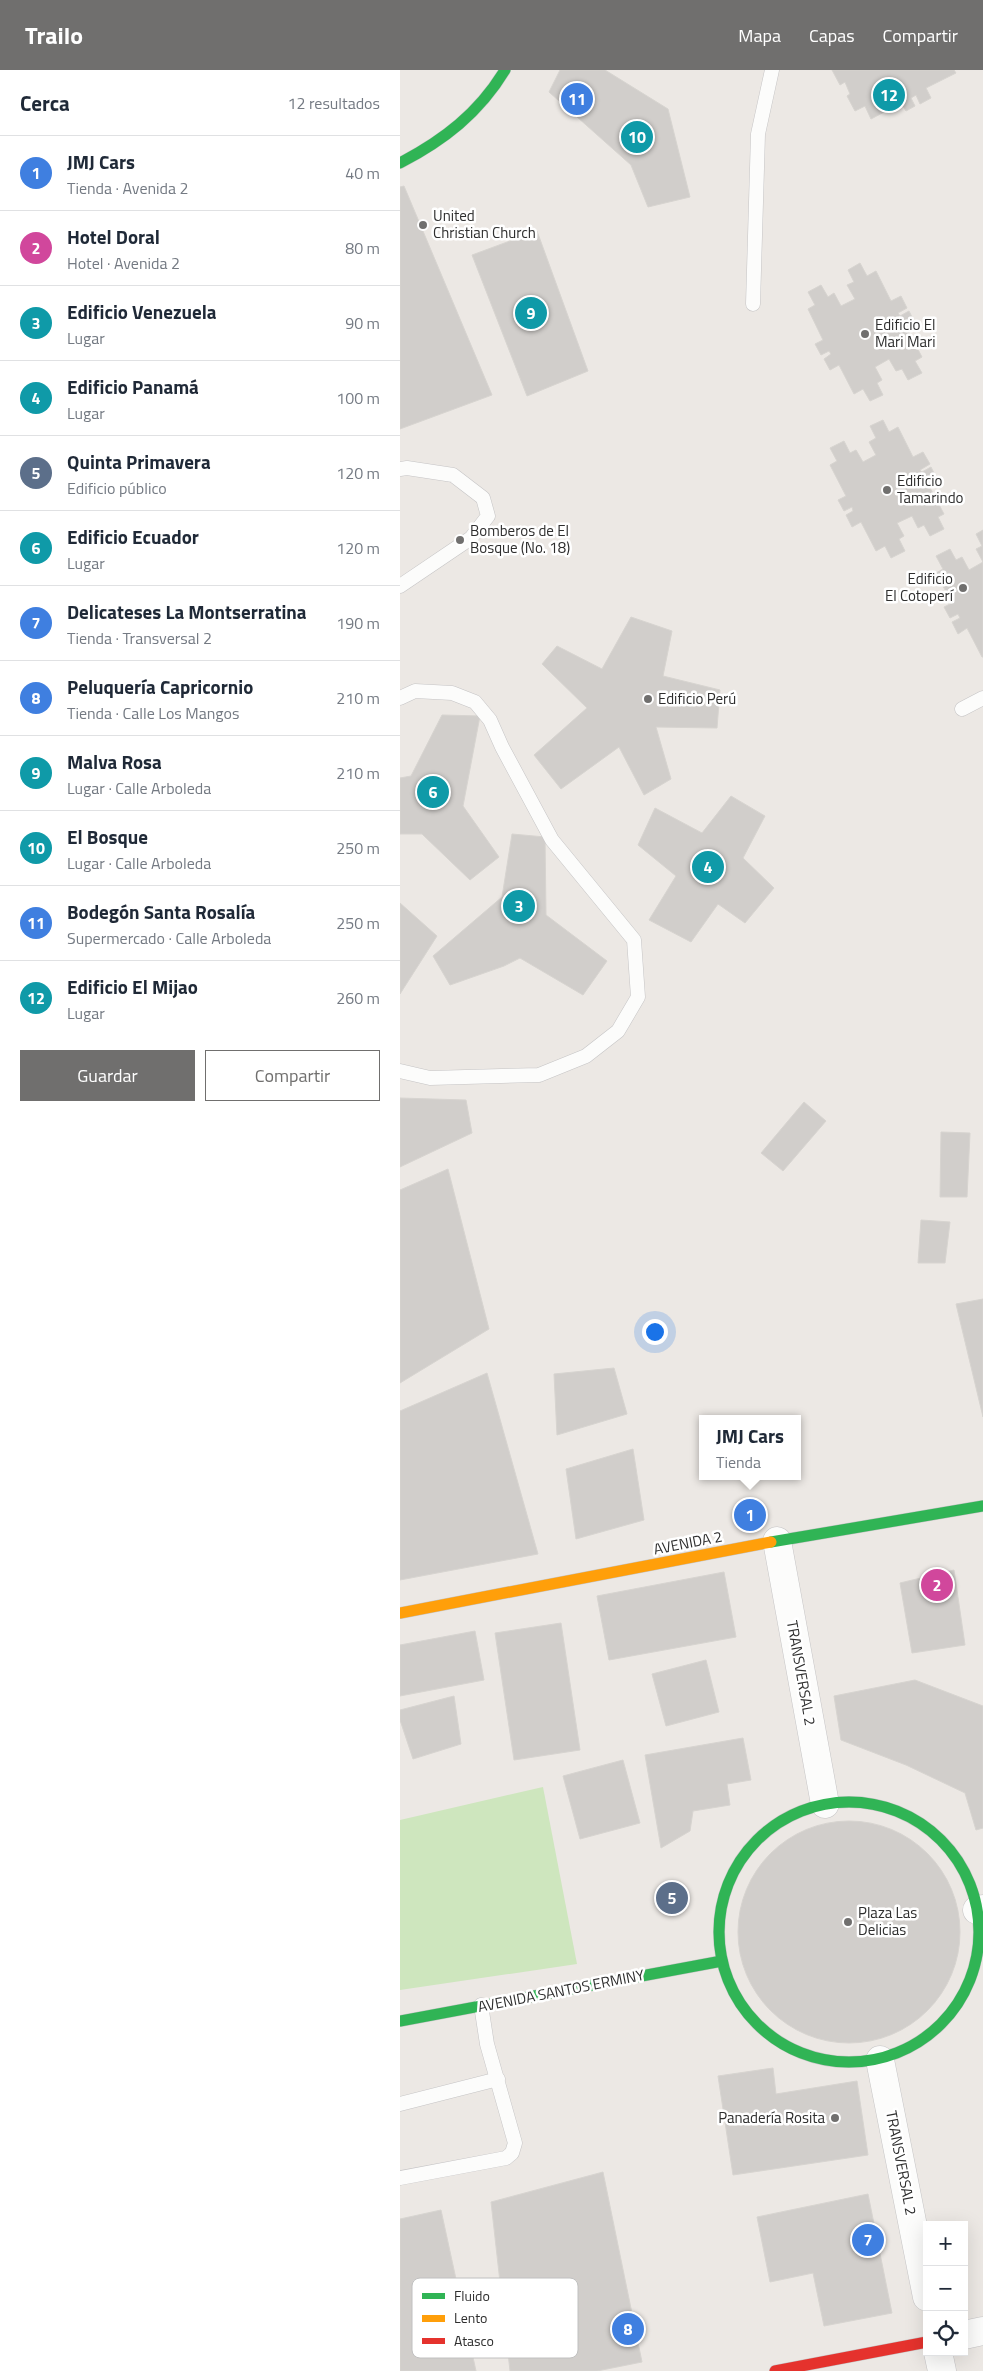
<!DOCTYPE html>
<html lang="es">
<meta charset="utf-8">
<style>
body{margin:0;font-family:"Titillium Web",sans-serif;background:#f2f2f3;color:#1f2937}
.controls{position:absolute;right:15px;bottom:15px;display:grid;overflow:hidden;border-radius:0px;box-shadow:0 5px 20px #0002}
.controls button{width:45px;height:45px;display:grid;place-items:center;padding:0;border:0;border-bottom:1px solid #e0e1e3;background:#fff;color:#1f2937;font:25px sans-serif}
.you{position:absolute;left:254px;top:1261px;width:18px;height:18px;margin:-12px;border:4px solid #fff;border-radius:50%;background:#1a73e8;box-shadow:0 0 0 8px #1a73e833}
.badge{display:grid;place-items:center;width:32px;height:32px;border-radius:50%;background:#706f6e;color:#fff;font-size:16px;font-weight:700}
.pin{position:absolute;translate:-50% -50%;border:2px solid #fff;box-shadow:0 1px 5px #0006}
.popup{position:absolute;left:299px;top:1345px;width:102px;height:65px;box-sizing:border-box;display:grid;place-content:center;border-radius:0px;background:#fff;filter:drop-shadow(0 1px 4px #0005);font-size:16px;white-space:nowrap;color:#747a83}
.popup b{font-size:19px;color:#1f2937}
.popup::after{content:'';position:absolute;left:50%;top:100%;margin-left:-10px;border:10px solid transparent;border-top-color:#fff}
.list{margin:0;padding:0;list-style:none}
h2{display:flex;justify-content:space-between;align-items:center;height:65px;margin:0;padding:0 20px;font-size:21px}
h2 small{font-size:16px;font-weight:400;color:#747a83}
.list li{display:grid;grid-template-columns:32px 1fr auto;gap:15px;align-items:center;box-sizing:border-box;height:75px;padding:0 20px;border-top:1px solid #e0e1e3}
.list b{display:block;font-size:19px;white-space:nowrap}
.list p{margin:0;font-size:16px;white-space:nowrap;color:#747a83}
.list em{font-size:16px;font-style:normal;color:#747a83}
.actions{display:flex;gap:10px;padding:15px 20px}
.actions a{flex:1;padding:11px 0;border:1px solid #706f6e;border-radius:0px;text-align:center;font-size:18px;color:#706f6e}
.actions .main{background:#706f6e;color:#fff}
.icon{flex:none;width:28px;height:28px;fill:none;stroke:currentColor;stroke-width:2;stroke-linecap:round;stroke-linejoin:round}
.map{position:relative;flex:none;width:583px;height:2301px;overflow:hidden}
header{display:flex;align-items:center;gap:30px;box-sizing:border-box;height:70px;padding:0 25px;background:#706f6e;color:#fff}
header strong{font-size:24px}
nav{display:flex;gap:28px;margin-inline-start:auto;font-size:18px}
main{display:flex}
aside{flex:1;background:#fff}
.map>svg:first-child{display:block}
</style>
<header>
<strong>Trailo</strong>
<nav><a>Mapa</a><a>Capas</a><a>Compartir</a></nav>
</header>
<main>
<aside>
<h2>Cerca<small>12 resultados</small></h2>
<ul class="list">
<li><span class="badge" style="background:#3f7fe0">1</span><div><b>JMJ Cars</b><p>Tienda · Avenida 2</p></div><em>40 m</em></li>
<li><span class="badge" style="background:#d1479c">2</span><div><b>Hotel Doral</b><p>Hotel · Avenida 2</p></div><em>80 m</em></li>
<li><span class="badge" style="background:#0f9aa8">3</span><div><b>Edificio Venezuela</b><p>Lugar</p></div><em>90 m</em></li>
<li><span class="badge" style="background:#0f9aa8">4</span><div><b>Edificio Panamá</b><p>Lugar</p></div><em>100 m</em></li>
<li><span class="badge" style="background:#5c6f8a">5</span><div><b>Quinta Primavera</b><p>Edificio público</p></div><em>120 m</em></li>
<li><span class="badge" style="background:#0f9aa8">6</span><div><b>Edificio Ecuador</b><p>Lugar</p></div><em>120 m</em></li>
<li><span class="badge" style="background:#3f7fe0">7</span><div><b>Delicateses La Montserratina</b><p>Tienda · Transversal 2</p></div><em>190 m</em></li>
<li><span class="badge" style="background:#3f7fe0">8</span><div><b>Peluquería Capricornio</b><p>Tienda · Calle Los Mangos</p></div><em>210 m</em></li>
<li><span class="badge" style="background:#0f9aa8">9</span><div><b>Malva Rosa</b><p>Lugar · Calle Arboleda</p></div><em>210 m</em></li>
<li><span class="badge" style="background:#0f9aa8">10</span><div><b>El Bosque</b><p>Lugar · Calle Arboleda</p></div><em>250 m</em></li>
<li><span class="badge" style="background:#3f7fe0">11</span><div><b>Bodegón Santa Rosalía</b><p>Supermercado · Calle Arboleda</p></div><em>250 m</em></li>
<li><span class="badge" style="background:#0f9aa8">12</span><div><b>Edificio El Mijao</b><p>Lugar</p></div><em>260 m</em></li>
</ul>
<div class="actions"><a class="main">Guardar</a><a>Compartir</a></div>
</aside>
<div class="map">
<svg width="583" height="2301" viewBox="0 0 583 2301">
<rect width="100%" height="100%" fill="#ece8e4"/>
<!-- green -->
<path fill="#cee6be" d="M143,1717L177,1894L0,1920V1750Z"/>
<!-- building -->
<g fill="#d1cecb" stroke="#d7d4d0">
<path d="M160,0H205L268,39L290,127L248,137L231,95L149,22Z"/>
<path d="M432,0H554L556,3L526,18L531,28L520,34L516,25L511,28L515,36L506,41L501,33L471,49L465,36L455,41L447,26L450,24L445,12L440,15Z"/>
<path d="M4,116L92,325L0,359V117Z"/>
<path d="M137,161L188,301L127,326L72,185Z"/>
<path d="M460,193L467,206L476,201L491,231L501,226L507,238L498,243L500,246L509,241L515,253L506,257L522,287L515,291L522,303L508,310L502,299L496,301L489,289L475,297L482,310L477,313L483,325L470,331L463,319L454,324L439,295L430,300L424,289L431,284L429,281L421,285L415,274L423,270L408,239L415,235L408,222L421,215L428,227L434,223L441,236L455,229L447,215L454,212L448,200Z"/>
<path d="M483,350L489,362L498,357L513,387L523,382L530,394L520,400L522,402L531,397L537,409L528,414L544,444L538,447L544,459L530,466L524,455L518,458L512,446L497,453L504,466L499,469L505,481L491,488L485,476L476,481L461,452L452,457L446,445L453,441L452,437L444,441L438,430L446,426L430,395L437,391L430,378L444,371L450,383L456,380L463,392L476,385L469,372L476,368L470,356Z"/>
<path d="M583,460V587H582L567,558L558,564L552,552L560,548L558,544L550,548L544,537L552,533L536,503L543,499L536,486L550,479L556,490L562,487L569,500L583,492L576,479L582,476L576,464Z"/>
<path d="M231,547L272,561L263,606L320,620L317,658L256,657L271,709L244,725L219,677L161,719L134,685L187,638L142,594L157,576L202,599Z"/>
<path d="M42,645L80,646L63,736L99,787L70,810L22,764H0V708L11,706Z"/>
<path d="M331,726L365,746L343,788L374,818L345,853L318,834L291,872L249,850L276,806L238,775L255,738L302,763Z"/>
<path d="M112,764L145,767L146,845L207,891L183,925L120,888L104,896L50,915L33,886L102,827Z"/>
<path d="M0,833L37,866L0,924Z"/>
<path d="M0,1028L66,1030L72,1063L0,1097Z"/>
<path d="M404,1032L426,1051L383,1101L361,1083Z"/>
<path d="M541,1062L570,1063L567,1127H540Z"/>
<path d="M48,1099L89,1259L0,1313V1120Z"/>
<path d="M521,1150L550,1152L545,1193H518Z"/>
<path d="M583,1229V1347L556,1234Z"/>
<path d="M214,1298L227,1344L157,1365L154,1304Z"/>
<path d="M87,1303L138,1484L0,1510V1341Z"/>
<path d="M233,1379L244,1450L176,1469L166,1399Z"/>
<path d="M554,1500L565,1575L512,1583L500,1513Z"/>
<path d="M324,1502L336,1567L209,1590L197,1526Z"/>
<path d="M161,1553L180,1680L114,1690L95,1563Z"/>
<path d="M75,1561L84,1610L0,1626V1575Z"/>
<path d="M306,1590L319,1642L266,1656L252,1604Z"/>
<path d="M515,1610L583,1636V1758L576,1760L565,1723L506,1695L441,1670L434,1626Z"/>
<path d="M54,1626L61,1674L13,1689L0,1650V1640Z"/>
<path d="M343,1668L351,1710L327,1714L330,1735L293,1741L290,1761L261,1778L245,1685Z"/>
<path d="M223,1690L240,1753L180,1769L163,1706Z"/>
<circle cx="449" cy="1862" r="111"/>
<path d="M373,1998L376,2024L457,2011L468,2085L333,2105L318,2006Z"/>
<path d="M203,2102L242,2292L197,2301H110L91,2132Z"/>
<path d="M468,2124L492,2243L424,2256L413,2203L370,2212L357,2147Z"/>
<path d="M41,2140L76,2301H0V2149Z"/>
</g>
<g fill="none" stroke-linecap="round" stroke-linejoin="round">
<defs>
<g id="lane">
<path d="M353,234L358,64L372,0"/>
<path d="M0,399L7,398L53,405L83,428L88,446L71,468L0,516"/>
<path d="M0,628L15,621L52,623L75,632L90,650L102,677L152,770L234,870L238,927L218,961L186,986L139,1005L30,1008L0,1001"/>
<path d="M562,639L583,628"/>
<path d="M0,2034L98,2009"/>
<path d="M0,2108L106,2088L112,2083L115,2073L87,1974L81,1935"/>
</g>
<g id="street">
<path d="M377,1471L425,1734"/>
<path d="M577,1840L583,1839"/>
<path d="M480,1990L527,2227"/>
<path d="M564,2265L583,2261"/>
<path d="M538,2282L542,2301"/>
</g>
<g id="fast">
<path d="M0,93C44,70 79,43 105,0"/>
<path d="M371,1472L583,1436"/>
<circle cx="449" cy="1862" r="130"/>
<path d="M0,1951L322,1891"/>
</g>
<path id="slow" d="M0,1543L371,1472"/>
<path id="jam" d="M375,2301L527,2272"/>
</defs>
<!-- lane casing -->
<use href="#lane" stroke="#c5c4c5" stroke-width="15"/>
<!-- street casing -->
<use href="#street" stroke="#c5c4c5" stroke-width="29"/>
<!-- fast casing -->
<use href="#fast" stroke="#c5c4c5" stroke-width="12"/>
<!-- slow casing -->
<use href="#slow" stroke="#c5c4c5" stroke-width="12"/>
<!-- jam casing -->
<use href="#jam" stroke="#c5c4c5" stroke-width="12"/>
<!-- lane -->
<use href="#lane" stroke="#fcfcfb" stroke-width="14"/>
<!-- street -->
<use href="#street" stroke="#fcfcfb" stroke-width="28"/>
<!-- fast -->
<use href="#fast" stroke="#30b455" stroke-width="11"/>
<!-- slow -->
<use href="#slow" stroke="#ff9f0a" stroke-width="11"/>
<!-- jam -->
<use href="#jam" stroke="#e5322d" stroke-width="11"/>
</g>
<!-- markers -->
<g fill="#706f6e" stroke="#fff" stroke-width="2">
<circle cx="23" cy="155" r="5"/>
<circle cx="465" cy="264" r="5"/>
<circle cx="487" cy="420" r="5"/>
<circle cx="60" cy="470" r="5"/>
<circle cx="563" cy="518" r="5"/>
<circle cx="248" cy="629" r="5"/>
<circle cx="448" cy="1852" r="5"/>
<circle cx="435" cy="2048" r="5"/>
</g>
<g text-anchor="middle" stroke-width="5" stroke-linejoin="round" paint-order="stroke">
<!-- poi labels -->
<g font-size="15" fill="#2e2e2e" stroke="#fff" text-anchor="start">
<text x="33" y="151">United<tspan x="33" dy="17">Christian Church</tspan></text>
<text x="475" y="260">Edificio El<tspan x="475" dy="17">Mari Mari</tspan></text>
<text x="497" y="416">Edificio<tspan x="497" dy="17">Tamarindo</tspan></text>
<text x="70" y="466">Bomberos de El<tspan x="70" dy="17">Bosque (No. 18)</tspan></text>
<text x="553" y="514" text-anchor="end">Edificio<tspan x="553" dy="17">El Cotoperí</tspan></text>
<text x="258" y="634">Edificio Perú</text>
<text x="458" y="1848">Plaza Las<tspan x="458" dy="17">Delicias</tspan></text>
<text x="425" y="2053" text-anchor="end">Panadería Rosita</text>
</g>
<!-- street labels -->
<g font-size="15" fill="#2e2e2e" stroke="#fff">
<text transform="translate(288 1473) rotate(-11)" y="5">AVENIDA 2</text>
<text transform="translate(401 1603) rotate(80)" y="5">TRANSVERSAL 2</text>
<text transform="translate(161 1921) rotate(-11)" y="5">AVENIDA SANTOS ERMINY</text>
<text transform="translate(501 2093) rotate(79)" y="5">TRANSVERSAL 2</text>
</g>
</g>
<!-- legend -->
<rect x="12" y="2208" width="166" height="80" rx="8" fill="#fff" stroke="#c0c0c0" stroke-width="1"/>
<rect x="22" y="2223" width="23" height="6" fill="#30b455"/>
<rect x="22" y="2245" width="23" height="7" fill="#ff9f0a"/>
<rect x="22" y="2268" width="23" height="6" fill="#e5322d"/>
<g font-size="14" fill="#2e2e2e">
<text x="54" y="2231">Fluido</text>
<text x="54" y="2253">Lento</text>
<text x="54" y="2276">Atasco</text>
</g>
</svg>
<div class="controls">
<button>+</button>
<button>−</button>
<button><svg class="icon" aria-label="locate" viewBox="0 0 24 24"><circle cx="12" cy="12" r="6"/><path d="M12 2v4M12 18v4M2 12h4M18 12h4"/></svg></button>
</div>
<div class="you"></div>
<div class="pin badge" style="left:350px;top:1445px;background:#3f7fe0">1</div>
<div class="popup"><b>JMJ Cars</b>Tienda</div>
<div class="pin badge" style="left:537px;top:1515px;background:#d1479c">2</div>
<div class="pin badge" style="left:119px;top:836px;background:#0f9aa8">3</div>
<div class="pin badge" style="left:308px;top:797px;background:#0f9aa8">4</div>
<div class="pin badge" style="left:272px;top:1828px;background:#5c6f8a">5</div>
<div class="pin badge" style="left:33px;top:722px;background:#0f9aa8">6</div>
<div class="pin badge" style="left:468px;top:2170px;background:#3f7fe0">7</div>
<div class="pin badge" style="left:228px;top:2259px;background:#3f7fe0">8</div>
<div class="pin badge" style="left:131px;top:243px;background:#0f9aa8">9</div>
<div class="pin badge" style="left:237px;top:67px;background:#0f9aa8">10</div>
<div class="pin badge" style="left:177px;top:29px;background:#3f7fe0">11</div>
<div class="pin badge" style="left:489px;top:25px;background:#0f9aa8">12</div>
</div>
</main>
